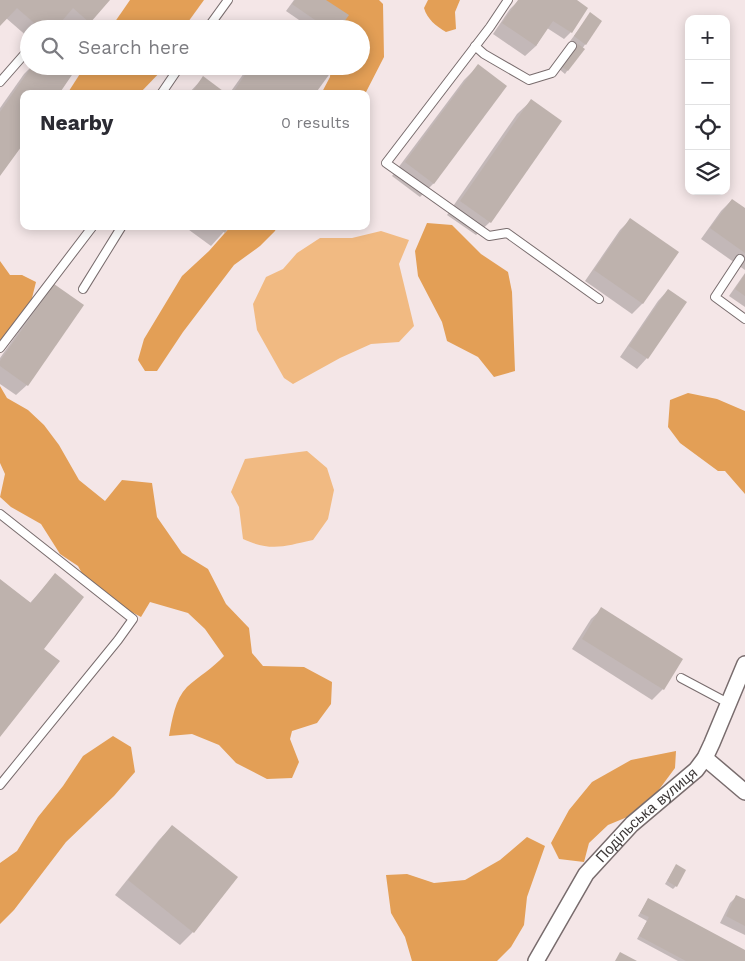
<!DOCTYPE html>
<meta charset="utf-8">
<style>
body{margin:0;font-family:"Work Sans",sans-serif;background:#f7f7f7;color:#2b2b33}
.controls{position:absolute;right:15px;top:15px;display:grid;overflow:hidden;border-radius:10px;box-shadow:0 2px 12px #0003}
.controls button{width:45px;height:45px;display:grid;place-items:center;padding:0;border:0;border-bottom:1px solid #e1e1e2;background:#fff;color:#2b2b33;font:25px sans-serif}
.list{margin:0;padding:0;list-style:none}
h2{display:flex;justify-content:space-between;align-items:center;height:65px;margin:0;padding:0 20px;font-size:21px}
h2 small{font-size:16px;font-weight:400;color:#7c7c81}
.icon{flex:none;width:28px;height:28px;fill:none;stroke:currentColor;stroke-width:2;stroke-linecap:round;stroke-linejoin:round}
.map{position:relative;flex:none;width:745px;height:961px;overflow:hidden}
.search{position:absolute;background:#fff;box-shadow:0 2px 12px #0003;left:20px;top:20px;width:350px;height:55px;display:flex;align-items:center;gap:12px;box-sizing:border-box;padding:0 18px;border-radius:28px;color:#7c7c81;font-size:19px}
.panel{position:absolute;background:#fff;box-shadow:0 2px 12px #0003;left:20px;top:90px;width:350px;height:140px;border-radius:10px}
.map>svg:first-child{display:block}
</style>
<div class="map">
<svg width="745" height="961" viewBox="0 0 745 961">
<rect width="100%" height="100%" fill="#f4e6e7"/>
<!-- green -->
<g fill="#f1ba82">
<path d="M381,231L409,240L399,264L414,326L399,342L371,344L340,358L293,384L284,378L257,330L253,304L266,277L283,269L297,253L320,238H352Z"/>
<path d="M307,451L327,468L334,490L328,519L313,540C285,546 271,552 243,539L239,507L231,492L245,459Z"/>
</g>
<!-- forest -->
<g fill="#e39f56">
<path d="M130,0H204L183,29H110Z"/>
<path d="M307,0H379L383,4L384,57L365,94H321L330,77L331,66H361V29H327L323,18Z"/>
<path d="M428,0H460L455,12L456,29L446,32C436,26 427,19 424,8Z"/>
<path d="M85,66H166L139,94H67Z"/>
<path d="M427,223L452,225L481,254L508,272L512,292L515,371L494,377L478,357L447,341L442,322L418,276L415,251Z"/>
<path d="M231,226H277L275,231L260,246L234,265L183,332L157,371H145L138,360L144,339L182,276L209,251Z"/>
<path d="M0,261L10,275H22L36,282L30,306L0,350Z"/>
<path d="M0,386L7,398L28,410L44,425L59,445L79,480L105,501L122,480L152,483L157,517L182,553L208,569L226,604L249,628L252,653L263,666L304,667L332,682L331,704L317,723L292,731L290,739L299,762L292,778L267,779L236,763L219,745L192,734L169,736C172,720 175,699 187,687C199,676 213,668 224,656L205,629L188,613L150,602L141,617L113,602L89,586L78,566L60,554L41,524L11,507L0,497L5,474L0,463Z"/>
<path d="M688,393L717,399L745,411V494L725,471H718L680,443L668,427L670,400Z"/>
<path d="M113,736L131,747L135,772L114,796L66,842L14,910L0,924V863L17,851L38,817L63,786L83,756Z"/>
<path d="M676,751L675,768L655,795L637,813L608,825L589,843L584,862L559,859L551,843L569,810L592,782L631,760Z"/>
<path d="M527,837L545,846L527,897L524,925L511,947L497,961H412L405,937L391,913L386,875L407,874L434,883L465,880L500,860Z"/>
</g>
<!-- shadow -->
<g fill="#0003">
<path d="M0,0H109L85,27L87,29H67L59,22L53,29H29V38L6,18L0,25Z"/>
<path d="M294,0H324L338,29H312L286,11Z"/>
<path d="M519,0H576L586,8L571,32L564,39L547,28L536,46L525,56L493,34L510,9Z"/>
<path d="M590,14L601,21L565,74L559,69L575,49L568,44Z"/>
<path d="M32,66L24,94L0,174V108L24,74Z"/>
<path d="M249,66H321L314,94H229Z"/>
<path d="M478,66L434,183L420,197L392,176L464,80Z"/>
<path d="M203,78L225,94H188Z"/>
<path d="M531,101L490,222L476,235L447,215L517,114Z"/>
<path d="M732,200L745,210V270L701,239L721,211Z"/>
<path d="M630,220L677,253L642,304L632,314L585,281L620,230Z"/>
<path d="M186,226H229L211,246L185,227Z"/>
<path d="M745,273V307L729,296Z"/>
<path d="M54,285L27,385L16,395L0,384V358L44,296Z"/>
<path d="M668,290L647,358L637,369L620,357L658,301Z"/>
<path d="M55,575L42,649L0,735V580L30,603Z"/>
<path d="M602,609L663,689L652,700L572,649L591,619Z"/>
<path d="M172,826L193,932L180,945L115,895L159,840Z"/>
<path d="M674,869L676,886L673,889L665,884Z"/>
<path d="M736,897L745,901V935L720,923L730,903Z"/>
<path d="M648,900L745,951V961H678L637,939L647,921L638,916Z"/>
</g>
<!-- building -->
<g fill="#beb2ad">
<path d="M0,0H110L90,23L73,8L55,29H41L17,8L0,26Z"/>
<path d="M295,0H326L349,15L339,29H328L292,4Z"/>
<path d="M518,0H577L588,8L572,33L553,21L536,46L502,23Z"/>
<path d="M590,12L602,21L586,45L574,36Z"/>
<path d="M77,20L89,29H71Z"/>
<path d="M578,44L585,49L568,71L561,66Z"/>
<path d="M478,64L507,86L434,184L405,162Z"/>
<path d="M32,66H78L59,94H24V143L0,176V112Z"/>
<path d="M251,66H323L331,72L315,94H232Z"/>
<path d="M203,76L227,94H191Z"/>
<path d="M531,99L562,121L491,223L460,201Z"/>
<path d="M732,199L745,208V253L710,228Z"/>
<path d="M630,218L679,252L643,304L594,270Z"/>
<path d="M216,226H230L225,233Z"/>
<path d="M745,274V296L735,289Z"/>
<path d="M54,284L84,305L28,386L0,366V361Z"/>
<path d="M668,289L687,302L648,359L629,346Z"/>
<path d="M55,573L84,597L44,649L60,661L0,737V579L31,603Z"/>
<path d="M601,607L683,659L664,690L582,639Z"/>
<path d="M172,825L238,877L194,933L128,880Z"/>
<path d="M676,864L686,870L677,887L667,881Z"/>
<path d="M736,895L745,899V926L726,916Z"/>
<path d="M648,898L745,950V961H686L639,936L649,917L640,913Z"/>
<path d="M620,952L637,961H615Z"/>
</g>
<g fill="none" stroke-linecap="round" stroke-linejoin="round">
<defs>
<g id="service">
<path d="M508,0L490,27L386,163L489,236L507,233L599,299"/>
<path d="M207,29L228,0"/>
<path d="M475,46L484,54L529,80L552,73L572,46"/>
<path d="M0,82L29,49"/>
<path d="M161,94L180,66"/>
<path d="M740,259L715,297L745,319"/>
<path d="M83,289L122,226"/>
<path d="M0,348L93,226"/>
<path d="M0,514L133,619L118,640L0,785"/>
<path d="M681,678L728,703"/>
</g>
<g id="minor">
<path d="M705,758L745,792"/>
<path id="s1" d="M536,961L586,874L632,824L696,770L705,758L712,743L745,664"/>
</g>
</defs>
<!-- service casing -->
<use href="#service" stroke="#786c6d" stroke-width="10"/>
<!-- minor casing -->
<use href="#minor" stroke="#786c6d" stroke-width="18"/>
<!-- service -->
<use href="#service" stroke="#fff" stroke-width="8"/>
<!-- minor -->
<use href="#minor" stroke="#fff" stroke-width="15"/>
</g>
<g text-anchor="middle" stroke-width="5" stroke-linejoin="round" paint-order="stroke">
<!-- street labels -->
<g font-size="15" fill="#3e3939" stroke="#fef5f5">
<text dy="5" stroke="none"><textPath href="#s1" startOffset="185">Подільська вулиця</textPath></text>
</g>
</g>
</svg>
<div class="controls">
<button>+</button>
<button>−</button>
<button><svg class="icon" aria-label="locate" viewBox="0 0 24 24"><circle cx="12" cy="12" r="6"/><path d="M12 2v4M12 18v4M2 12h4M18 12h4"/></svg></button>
<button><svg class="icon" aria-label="layers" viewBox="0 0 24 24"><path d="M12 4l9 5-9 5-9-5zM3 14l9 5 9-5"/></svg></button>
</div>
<div class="search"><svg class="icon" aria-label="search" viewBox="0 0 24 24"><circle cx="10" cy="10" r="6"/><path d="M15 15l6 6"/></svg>Search here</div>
<section class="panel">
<h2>Nearby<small>0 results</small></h2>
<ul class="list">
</ul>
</section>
</div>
